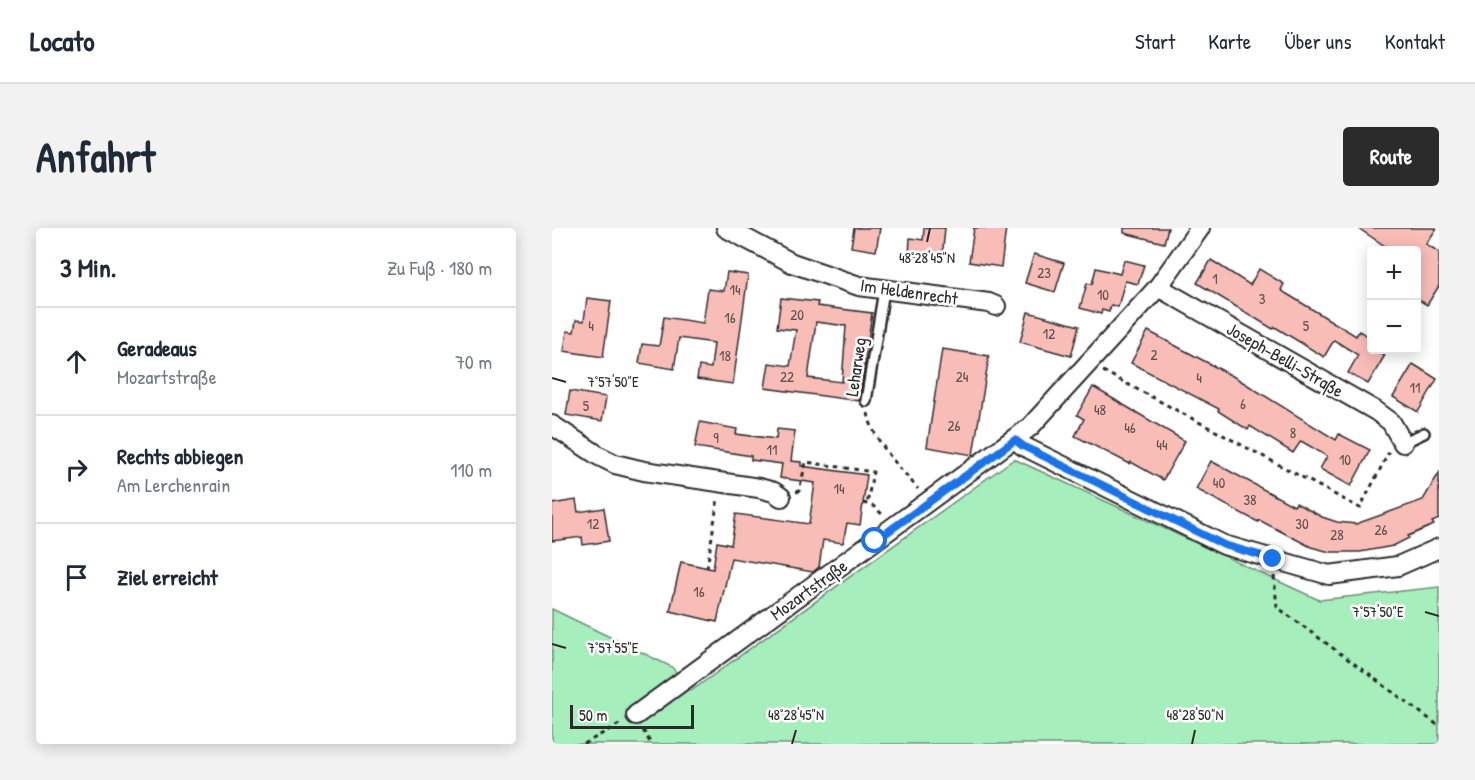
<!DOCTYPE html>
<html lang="de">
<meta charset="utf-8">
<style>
body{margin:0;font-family:"Patrick Hand",sans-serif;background:#f2f2f3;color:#1f2937}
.controls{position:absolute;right:18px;top:18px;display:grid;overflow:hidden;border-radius:6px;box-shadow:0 3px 15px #0003}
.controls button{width:54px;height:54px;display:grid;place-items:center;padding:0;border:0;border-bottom:2px solid #e0e1e3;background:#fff;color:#1f2937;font:30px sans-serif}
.scale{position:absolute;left:18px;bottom:15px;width:124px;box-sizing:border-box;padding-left:6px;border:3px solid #2b2b2b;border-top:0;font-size:16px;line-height:21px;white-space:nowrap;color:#2b2b2b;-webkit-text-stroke:4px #fff;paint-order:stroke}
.stop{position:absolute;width:18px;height:18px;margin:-14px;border:4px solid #1a73e8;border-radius:50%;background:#fff}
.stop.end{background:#1a73e8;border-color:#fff;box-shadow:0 2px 6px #0008}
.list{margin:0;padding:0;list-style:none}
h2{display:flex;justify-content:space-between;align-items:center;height:78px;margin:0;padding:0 24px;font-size:26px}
h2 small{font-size:20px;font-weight:400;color:#747a83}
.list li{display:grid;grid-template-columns:39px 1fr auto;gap:18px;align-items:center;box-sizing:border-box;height:108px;padding:0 24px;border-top:2px solid #e0e1e3}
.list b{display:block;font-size:22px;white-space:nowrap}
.list p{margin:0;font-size:20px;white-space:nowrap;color:#747a83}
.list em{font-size:20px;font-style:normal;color:#747a83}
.icon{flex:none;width:33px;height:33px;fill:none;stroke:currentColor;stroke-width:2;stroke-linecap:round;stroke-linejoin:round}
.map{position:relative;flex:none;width:887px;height:516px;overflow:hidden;border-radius:6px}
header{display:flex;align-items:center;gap:36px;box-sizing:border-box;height:84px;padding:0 30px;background:#fff;border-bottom:2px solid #e0e1e3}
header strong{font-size:28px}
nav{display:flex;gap:33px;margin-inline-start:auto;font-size:21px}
.intro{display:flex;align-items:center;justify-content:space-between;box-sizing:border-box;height:144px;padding:0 36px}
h1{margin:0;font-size:42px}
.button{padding:15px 27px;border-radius:6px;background:#2b2b2b;color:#fff;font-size:21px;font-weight:700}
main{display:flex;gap:36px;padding:0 36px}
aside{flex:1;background:#fff;border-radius:6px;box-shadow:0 3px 15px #0003}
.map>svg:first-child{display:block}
</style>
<header>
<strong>Locato</strong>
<nav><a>Start</a><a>Karte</a><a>Über uns</a><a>Kontakt</a></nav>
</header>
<div class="intro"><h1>Anfahrt</h1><a class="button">Route</a></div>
<main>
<aside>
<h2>3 Min.<small>Zu Fuß · 180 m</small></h2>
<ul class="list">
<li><svg class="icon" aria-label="ahead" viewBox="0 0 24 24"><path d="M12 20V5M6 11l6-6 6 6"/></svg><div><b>Geradeaus</b><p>Mozartstraße</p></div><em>70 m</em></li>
<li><svg class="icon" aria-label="right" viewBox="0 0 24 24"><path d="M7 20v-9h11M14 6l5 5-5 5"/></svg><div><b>Rechts abbiegen</b><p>Am Lerchenrain</p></div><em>110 m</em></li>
<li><svg class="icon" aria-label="arrive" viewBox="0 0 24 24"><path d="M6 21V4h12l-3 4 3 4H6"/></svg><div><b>Ziel erreicht</b></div></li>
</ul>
</aside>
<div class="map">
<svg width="887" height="516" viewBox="0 0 887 516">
<rect width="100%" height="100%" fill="#fff"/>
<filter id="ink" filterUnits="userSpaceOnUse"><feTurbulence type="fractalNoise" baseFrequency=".0167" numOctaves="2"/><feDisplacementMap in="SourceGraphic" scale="12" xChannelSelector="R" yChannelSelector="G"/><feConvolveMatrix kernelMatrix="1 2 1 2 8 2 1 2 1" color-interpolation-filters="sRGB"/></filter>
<g filter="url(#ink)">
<!-- green -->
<path fill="#a6efbd" stroke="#688d74" stroke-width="1.5" d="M462,231L767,372L887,359V516H0V381L120,439L139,463Z"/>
<!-- building -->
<g fill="#f9bdb8" stroke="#2b2b2b" stroke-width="1.5" fill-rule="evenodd">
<path d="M302,0H328L324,23L299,19Z"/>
<path d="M372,0H393L390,31L357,27L358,10L371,12Z"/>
<path d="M422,0H454L449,39L417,34Z"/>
<path d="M572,0H616L612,15L572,5Z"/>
<path d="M806,0H885L874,16L887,24V58L875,77L864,70V22H839Z"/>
<path d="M482,26L512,35L503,64L473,55Z"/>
<path d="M572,32L592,37L586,56L573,53L566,79L559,77L557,84L550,82L549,86L528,80L535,55L540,56L544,40L568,46Z"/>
<path d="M659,32L698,57L707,41L732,56L729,62L735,66L804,108L807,103L819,110V122H824L833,127L816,156L796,145L806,127L782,112L772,129L723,99L721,101L645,55Z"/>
<path d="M175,44L196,47L181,156L145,151L147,138L159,140L162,115L127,110L122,141L87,135L90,116L107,118L112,89L151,95L156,61L172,63Z"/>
<path d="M35,70L59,73L51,129L12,123L15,103L22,104L24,92L32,93Z"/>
<path d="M229,70L266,74L265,78L320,85L307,173L213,160L217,135L238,138L244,102L225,100ZM264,94L294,98L290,154L256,150Z"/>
<path d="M476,84L527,98L519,128L468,114Z"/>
<path d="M596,103L686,151L784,212L787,206L818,222L799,258L768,241L775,228L749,213L741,225L698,198L696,202L666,183L667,181L579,135Z"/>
<path d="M390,121L437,128L421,227L375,219Z"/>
<path d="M861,136L885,151L866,184L841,169Z"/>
<path d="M541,159L633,213L611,252L579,234L578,236L523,208L532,191L525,187Z"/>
<path d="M18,163L54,169L50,193L14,187Z"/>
<path d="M148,194L185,201L184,206L224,211L225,201L243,203L239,233L249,234V238L315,247L308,297L295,295L291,315L271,312L267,339L261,344L179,330L165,394L118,383L129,334L161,341L165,314L179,317L184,286L257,296L263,255L228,250L230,236L199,232V228L143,219Z"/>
<path d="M659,233L742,278L744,275L770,289L785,294L804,296L871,272L887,245V291L880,294L882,297L856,308L857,310L841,318L808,324H778L759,319L707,292L706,294L644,261Z"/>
<path d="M24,272L26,284L52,280L57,313L31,317L30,309L0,313V276Z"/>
</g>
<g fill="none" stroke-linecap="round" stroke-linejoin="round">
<defs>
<g id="service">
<path d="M314,173L332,62"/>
<path d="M851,215L872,205"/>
</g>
<g id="minor">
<path d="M174,0L240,35L307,58L437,75L444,78"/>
<path d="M606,59L824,183L839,194L851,215"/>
<path d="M0,197L47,228L63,236L92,243L207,260L222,264L229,269"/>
<path d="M463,211L471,218L672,317L777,347L846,338L887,320"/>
<path d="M84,487L478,199L606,59L648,0"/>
</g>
</defs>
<!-- service casing -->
<use href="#service" stroke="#2b2b2b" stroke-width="14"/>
<!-- minor casing -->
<use href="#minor" stroke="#2b2b2b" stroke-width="22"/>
<!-- path -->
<g stroke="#2b2b2b" stroke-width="3" stroke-dasharray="4.5 4.5" stroke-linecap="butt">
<path d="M551,143L808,280L837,224"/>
<path d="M316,185C321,214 348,239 366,261"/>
<path d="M244,264L247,263L254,234L321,244L315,276"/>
<path d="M311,275L320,277L331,287"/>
<path d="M155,340L166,270"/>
<path d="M722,348L725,379L887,498"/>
<path d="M91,502L99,516"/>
<path d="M32,516L69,495"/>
</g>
<!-- service -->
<use href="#service" stroke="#fff" stroke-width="9"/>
<!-- minor -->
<use href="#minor" stroke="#fff" stroke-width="18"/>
</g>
</g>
<g fill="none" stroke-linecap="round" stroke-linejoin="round" filter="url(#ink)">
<!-- route -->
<path stroke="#1a73e8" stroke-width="8" d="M323,313L463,212L471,218L672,317L721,331"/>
</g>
<!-- ticks -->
<path fill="none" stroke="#2b2b2b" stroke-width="2" d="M375,14L378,0M0,150L14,154M873,384L887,388M0,416L14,420M240,516L244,502M640,516L643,502"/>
<g text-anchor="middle" stroke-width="5" stroke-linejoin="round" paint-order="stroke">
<!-- number labels -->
<g font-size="15" fill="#5e504e">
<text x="492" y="50">23</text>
<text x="663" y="56">1</text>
<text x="183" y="67">14</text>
<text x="551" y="72">10</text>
<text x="710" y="76">3</text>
<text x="245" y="92">20</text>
<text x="178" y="95">16</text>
<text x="39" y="103">4</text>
<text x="754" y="103">5</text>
<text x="497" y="111">12</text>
<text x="602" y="132">2</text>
<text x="173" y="133">18</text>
<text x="235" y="154">22</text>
<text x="410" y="154">24</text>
<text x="647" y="155">4</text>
<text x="863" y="165">11</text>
<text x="691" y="181">6</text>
<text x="34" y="183">5</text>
<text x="548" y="187">48</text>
<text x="402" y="203">26</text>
<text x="578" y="205">46</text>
<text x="741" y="210">8</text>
<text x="164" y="215">9</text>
<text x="610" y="222">44</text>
<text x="220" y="227">11</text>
<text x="793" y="237">10</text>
<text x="667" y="260">40</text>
<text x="287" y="266">14</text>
<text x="698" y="277">38</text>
<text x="41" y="301">12</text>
<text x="750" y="301">30</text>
<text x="829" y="307">26</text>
<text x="785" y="312">28</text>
<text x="147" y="369">16</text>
</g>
<!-- street labels -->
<g font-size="18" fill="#2b2b2b" stroke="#fff">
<text transform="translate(357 64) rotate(8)" y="6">Im Heldenrecht</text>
<text transform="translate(733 132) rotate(30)" y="6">Joseph-Belli-Straße</text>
<text transform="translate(304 139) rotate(-82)" y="6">Leharweg</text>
<text transform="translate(257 362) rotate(-36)" y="6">Mozartstraße</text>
</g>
</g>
<g font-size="15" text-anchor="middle" fill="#2b2b2b" stroke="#fff" stroke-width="5" stroke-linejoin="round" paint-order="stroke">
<text x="375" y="35">48°28'45"N</text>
<text x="61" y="159">7°57'50"E</text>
<text x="826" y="389">7°57'50"E</text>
<text x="61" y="425">7°57'55"E</text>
<text x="244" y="492">48°28'45"N</text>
<text x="643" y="492">48°28'50"N</text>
</g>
</svg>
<div class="controls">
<button>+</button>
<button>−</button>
</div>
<div class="scale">50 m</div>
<div class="stop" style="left:323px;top:313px"></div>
<div class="stop end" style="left:721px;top:331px"></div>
</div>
</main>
